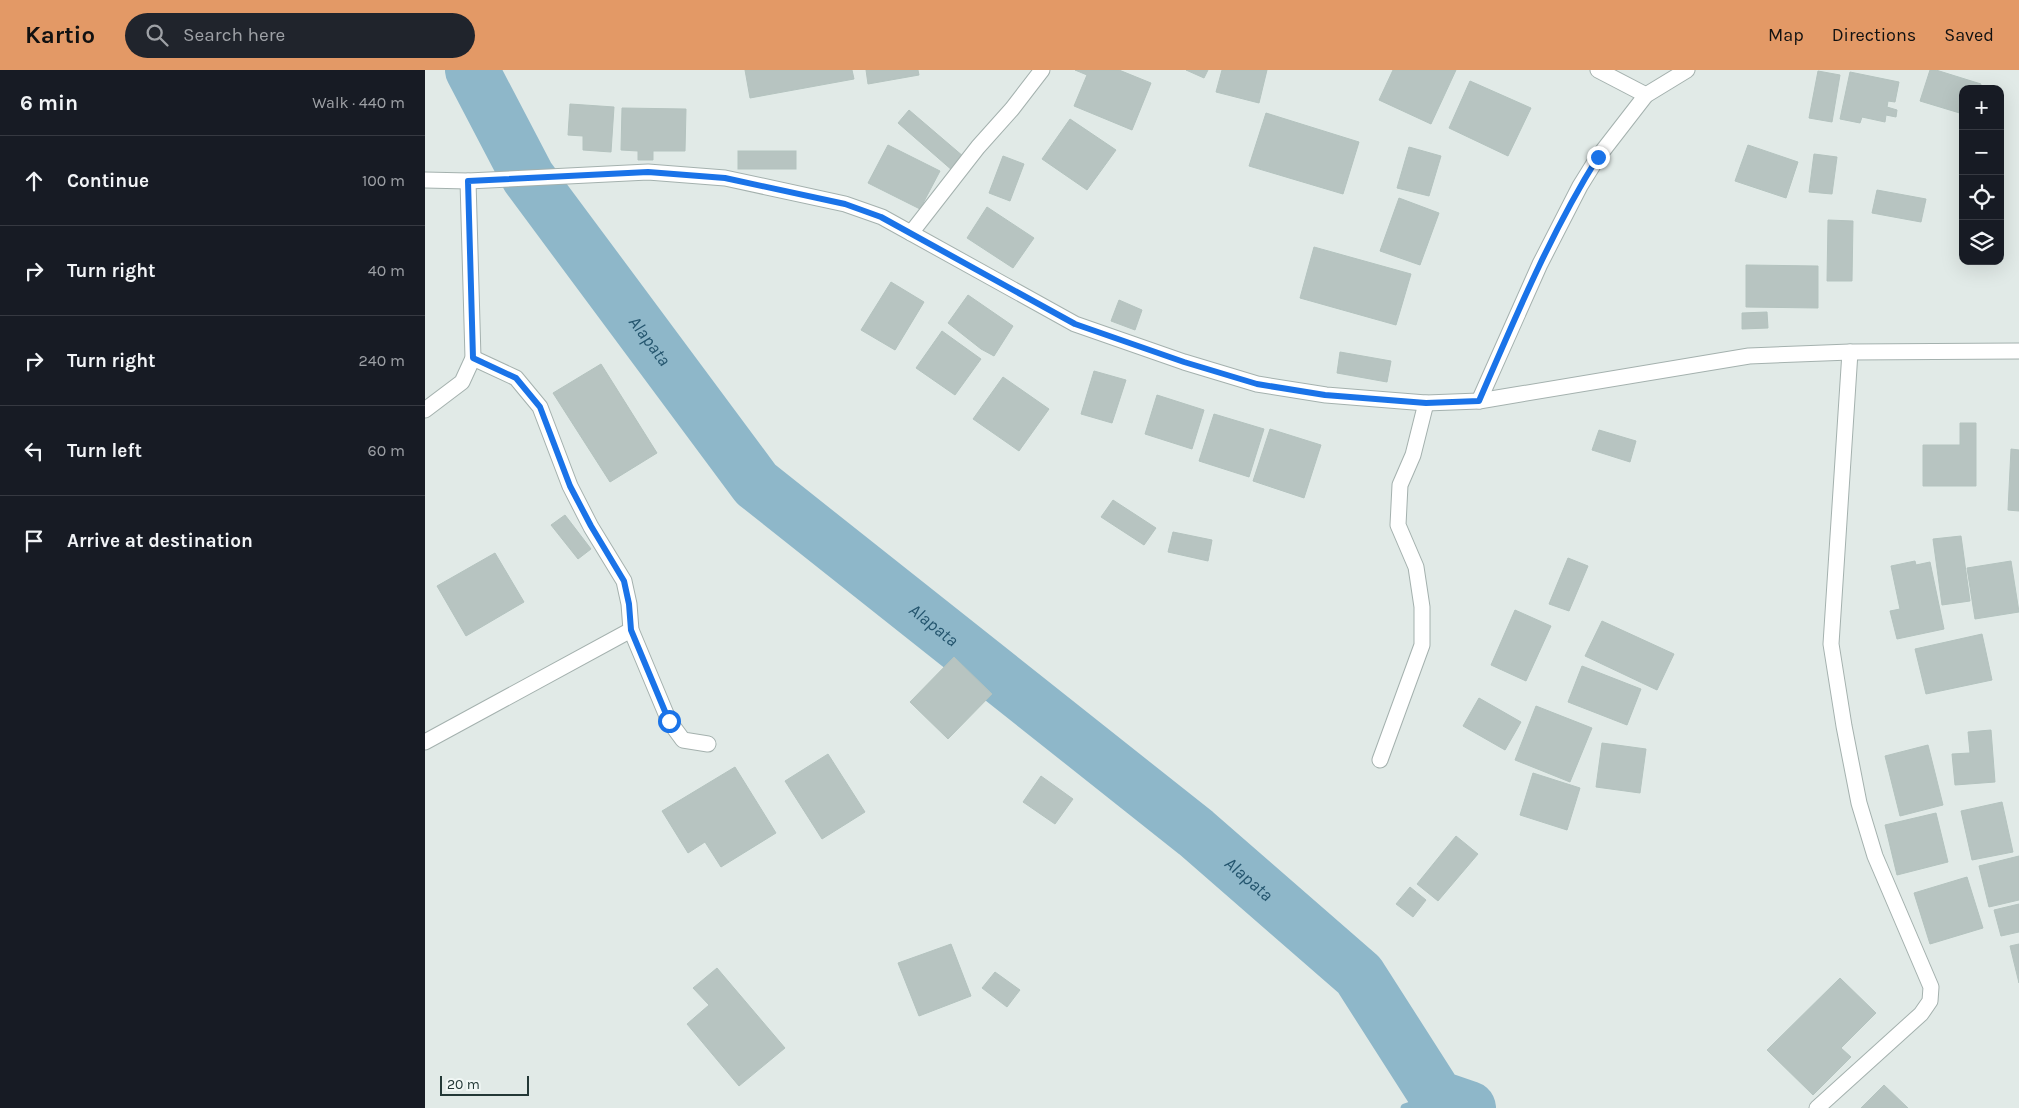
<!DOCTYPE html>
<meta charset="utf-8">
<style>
body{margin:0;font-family:Karla,sans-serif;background:#20242c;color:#f1f3f6}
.controls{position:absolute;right:15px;top:15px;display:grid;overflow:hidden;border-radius:10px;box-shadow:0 5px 20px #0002}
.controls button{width:45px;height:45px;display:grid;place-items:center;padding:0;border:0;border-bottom:1px solid #363941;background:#171b24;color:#f1f3f6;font:25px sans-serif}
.scale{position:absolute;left:15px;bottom:12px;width:89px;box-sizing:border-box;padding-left:5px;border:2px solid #233836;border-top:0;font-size:14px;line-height:18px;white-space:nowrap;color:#233836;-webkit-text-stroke:4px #f1f7f5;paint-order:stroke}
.stop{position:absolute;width:15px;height:15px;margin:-11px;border:4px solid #1a73e8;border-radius:50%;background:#fff}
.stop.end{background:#1a73e8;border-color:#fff;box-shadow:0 1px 5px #0008}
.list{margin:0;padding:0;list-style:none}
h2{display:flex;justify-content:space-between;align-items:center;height:65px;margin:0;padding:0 20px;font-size:21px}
h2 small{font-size:16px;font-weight:400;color:#9ea1a6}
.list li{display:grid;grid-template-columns:32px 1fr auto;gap:15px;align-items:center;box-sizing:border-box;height:90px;padding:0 20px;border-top:1px solid #363941}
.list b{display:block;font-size:19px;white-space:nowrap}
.list em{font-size:16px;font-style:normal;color:#9ea1a6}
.icon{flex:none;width:28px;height:28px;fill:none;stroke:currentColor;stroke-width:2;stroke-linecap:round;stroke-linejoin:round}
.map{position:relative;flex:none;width:1594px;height:1038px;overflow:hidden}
header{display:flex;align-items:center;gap:30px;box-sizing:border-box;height:70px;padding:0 25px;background:#e39966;color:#111}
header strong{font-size:24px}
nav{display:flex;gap:28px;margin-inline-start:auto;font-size:18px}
.search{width:350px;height:45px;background:#20242c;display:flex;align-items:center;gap:12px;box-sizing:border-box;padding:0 18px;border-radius:28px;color:#9ea1a6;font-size:19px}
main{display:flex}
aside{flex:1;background:#171b24}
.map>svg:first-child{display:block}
</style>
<header>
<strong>Kartio</strong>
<div class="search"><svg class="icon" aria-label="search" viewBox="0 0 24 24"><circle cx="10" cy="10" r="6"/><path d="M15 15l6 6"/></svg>Search here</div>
<nav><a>Map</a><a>Directions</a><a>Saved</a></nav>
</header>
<main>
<aside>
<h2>6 min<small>Walk · 440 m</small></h2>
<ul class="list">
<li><svg class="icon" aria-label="ahead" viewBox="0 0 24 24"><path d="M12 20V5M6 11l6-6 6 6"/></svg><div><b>Continue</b></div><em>100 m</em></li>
<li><svg class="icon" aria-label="right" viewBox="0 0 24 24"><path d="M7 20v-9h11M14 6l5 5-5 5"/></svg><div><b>Turn right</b></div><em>40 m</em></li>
<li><svg class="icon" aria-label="right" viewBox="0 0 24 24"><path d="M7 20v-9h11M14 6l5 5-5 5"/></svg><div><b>Turn right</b></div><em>240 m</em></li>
<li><svg class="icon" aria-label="left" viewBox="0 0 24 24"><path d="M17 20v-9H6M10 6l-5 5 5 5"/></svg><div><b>Turn left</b></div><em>60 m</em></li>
<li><svg class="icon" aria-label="arrive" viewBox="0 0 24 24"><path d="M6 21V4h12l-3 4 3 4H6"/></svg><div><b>Arrive at destination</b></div></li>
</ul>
</aside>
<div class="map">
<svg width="1594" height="1038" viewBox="0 0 1594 1038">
<rect width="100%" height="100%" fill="#e1eae7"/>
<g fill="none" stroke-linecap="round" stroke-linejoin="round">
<!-- stream -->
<path stroke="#8eb7c9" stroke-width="9" d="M980,1038L1012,1027"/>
<!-- river -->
<path stroke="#8eb7c9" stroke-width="54" id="s1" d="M47,0L103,107L331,414L771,763L934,905L1012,1027L1044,1038"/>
</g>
<!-- building -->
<g fill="#b7c4c1" stroke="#b4c3bf">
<path d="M320,0H427L429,9L325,28Z"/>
<path d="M441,0H493L494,5L443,14Z"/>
<path d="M650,0H694L726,13L707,60L649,36L662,5Z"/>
<path d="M761,0H783L779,8Z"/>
<path d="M797,0H842L834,33L791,22Z"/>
<path d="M968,0H1031L1006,54L954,30Z"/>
<path d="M1505,0H1511L1556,14L1555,19H1538V44L1495,31Z"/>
<path d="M1393,1L1415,5L1407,52L1384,48Z"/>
<path d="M1425,2L1474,12L1470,32L1463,31L1462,37L1472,40L1471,47L1461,45L1460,52L1437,47L1435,53L1415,49Z"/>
<path d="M1045,11L1106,38L1083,86L1024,58Z"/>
<path d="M145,34L189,37L186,82L158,80V66L143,65Z"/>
<path d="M197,38L261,39L260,81H228V90H213V81L196,80Z"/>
<path d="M484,40L539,87L528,101L473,53Z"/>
<path d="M841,43L934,72L918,124L824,96Z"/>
<path d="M645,49L691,80L662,120L617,89Z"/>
<path d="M463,75L515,101L495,139L443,113Z"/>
<path d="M1323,75L1373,92L1361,128L1310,111Z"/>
<path d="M984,77L1016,86L1004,126L972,118Z"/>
<rect x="313" y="81" width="58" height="18"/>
<path d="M1389,84L1412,87L1407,124L1384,122Z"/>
<path d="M578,86L599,94L585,131L564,123Z"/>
<path d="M1452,120L1501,129L1496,152L1447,143Z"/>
<path d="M974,128L1014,143L995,195L955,181Z"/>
<path d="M562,137L609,168L588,198L542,168Z"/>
<path d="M1403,150L1428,151L1427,211H1402Z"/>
<path d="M889,177L986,204L971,255L875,228Z"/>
<path d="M1321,195L1393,196V238L1321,237Z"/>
<path d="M466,212L499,232L470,280L436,260Z"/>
<path d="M543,225L588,256L569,286L556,279L523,253Z"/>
<path d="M694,230L717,240L710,260L686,251Z"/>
<path d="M1342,242L1343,258L1317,259V243Z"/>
<path d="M517,261L556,289L530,325L491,298Z"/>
<path d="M915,282L966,291L962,312L912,303Z"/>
<path d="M176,294L232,383L185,412L128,323Z"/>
<path d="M669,301L701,310L687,353L656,344Z"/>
<path d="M578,307L624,339L594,381L548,349Z"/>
<path d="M732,325L779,340L767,379L720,364Z"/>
<path d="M789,344L839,359L824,407L774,391Z"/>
<path d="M1535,353H1551V416H1498V375H1535Z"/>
<path d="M845,359L896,375L879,428L828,411Z"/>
<path d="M1174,360L1211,371L1205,392L1167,380Z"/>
<path d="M1586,379L1594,380V441L1583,440Z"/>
<path d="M688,430L731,458L719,475L676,447Z"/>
<path d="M140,445L166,479L153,489L126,455Z"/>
<path d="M748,462L787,470L783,491L743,482Z"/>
<path d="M1536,466L1545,531L1517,535L1508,469Z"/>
<path d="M70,483L99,532L41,566L12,516Z"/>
<path d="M1143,488L1163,496L1144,541L1124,534Z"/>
<path d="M1490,491L1491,495L1505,492L1519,559L1472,569L1465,541L1475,539L1466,496Z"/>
<path d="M1586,491L1594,542L1550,549L1542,498Z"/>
<path d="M1090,540L1126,556L1101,611L1066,595Z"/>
<path d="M1177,551L1249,584L1232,620L1160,586Z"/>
<path d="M1557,564L1567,610L1501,624L1490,579Z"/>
<path d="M529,587L567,624L523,669L485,632Z"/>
<path d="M1157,596L1216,619L1202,655L1143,632Z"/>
<path d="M1054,628L1096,652L1080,680L1038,656Z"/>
<path d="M1111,636L1167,658L1145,712L1090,690Z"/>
<path d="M1566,660L1570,712L1530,715L1527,684L1545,683L1543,662Z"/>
<path d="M1177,673L1221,679L1215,723L1171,717Z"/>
<path d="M1503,675L1518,735L1475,746L1460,686Z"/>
<path d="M403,684L440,742L397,769L360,711Z"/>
<path d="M310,697L351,763L296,797L280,772L263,783L237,741Z"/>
<path d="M1108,703L1155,718L1142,760L1095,745Z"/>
<path d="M616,706L648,729L630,754L598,732Z"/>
<path d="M1577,732L1588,782L1547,790L1536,741Z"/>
<path d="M1511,743L1523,792L1472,805L1460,755Z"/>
<path d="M1031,766L1053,784L1013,831L992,814Z"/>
<path d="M1594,786V830L1564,837L1554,796Z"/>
<path d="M1542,807L1558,858L1505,874L1489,823Z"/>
<path d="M985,817L1001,830L988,847L971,834Z"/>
<path d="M1594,834V862L1576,866L1569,840Z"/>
<path d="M526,874L546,926L494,946L473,893Z"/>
<path d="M1594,874V913L1585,876Z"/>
<path d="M292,898L360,978L314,1016L262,954L284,935L268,918Z"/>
<path d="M570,902L595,920L582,937L557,918Z"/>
<path d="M1415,908L1451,943L1416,978L1426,987L1388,1025L1342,980Z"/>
<path d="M1459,1015L1483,1038H1436Z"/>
</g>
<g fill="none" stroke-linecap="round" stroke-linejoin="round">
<defs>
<g id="street">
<path d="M1173,0L1221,25"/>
<path d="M0,110L43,111L223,102L300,108L420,134L457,147L650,254L759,292L832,314L901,325L1001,333L1054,331L1324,286L1425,282L1594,281"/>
<path d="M486,163L553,77L587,39L617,0"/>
<path d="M48,288L91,308L115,337L145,416L166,457L199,511L204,534L206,560L244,651L258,670L283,674"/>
<path d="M1054,331L1115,194L1155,116L1173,87L1221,25L1262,0"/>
<path d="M0,340L37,312L48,288L43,111"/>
<path d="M0,672L206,560"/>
<path d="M955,690L997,575V537L991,497L973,455L975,415L988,385L1001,333"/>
<path d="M1392,1038L1496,944L1505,931L1506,917L1450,786L1434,733L1419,656L1406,574L1425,282"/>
</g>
</defs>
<!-- street casing -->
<use href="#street" stroke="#a4b1ae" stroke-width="17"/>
<!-- street -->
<use href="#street" stroke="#fff" stroke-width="15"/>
</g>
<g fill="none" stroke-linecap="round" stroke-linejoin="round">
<!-- route -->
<path stroke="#1a73e8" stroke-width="6" d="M244,651L206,560L204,534L199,511L166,456L145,416L115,337L91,308L48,288L43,111L223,102L300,108L420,134L456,147L650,254L759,292L832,314L900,325L1001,333L1054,331C1090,248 1125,164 1173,87"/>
</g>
<g text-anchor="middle" stroke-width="5" stroke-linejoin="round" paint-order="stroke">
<!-- water labels -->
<g font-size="18" font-style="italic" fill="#24556e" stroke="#f1f7f5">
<text dy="6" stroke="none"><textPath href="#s1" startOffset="325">Alapata</textPath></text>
<text dy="6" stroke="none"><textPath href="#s1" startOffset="730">Alapata</textPath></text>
<text dy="6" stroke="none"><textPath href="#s1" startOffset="1135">Alapata</textPath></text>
</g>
</g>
</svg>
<div class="controls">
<button>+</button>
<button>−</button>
<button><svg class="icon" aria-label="locate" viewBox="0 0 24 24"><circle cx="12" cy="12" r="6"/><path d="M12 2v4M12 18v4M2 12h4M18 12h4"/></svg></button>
<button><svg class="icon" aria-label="layers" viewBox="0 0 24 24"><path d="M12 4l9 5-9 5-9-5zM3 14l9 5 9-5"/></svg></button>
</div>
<div class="scale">20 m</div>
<div class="stop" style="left:244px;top:651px"></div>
<div class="stop end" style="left:1173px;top:87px"></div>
</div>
</main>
